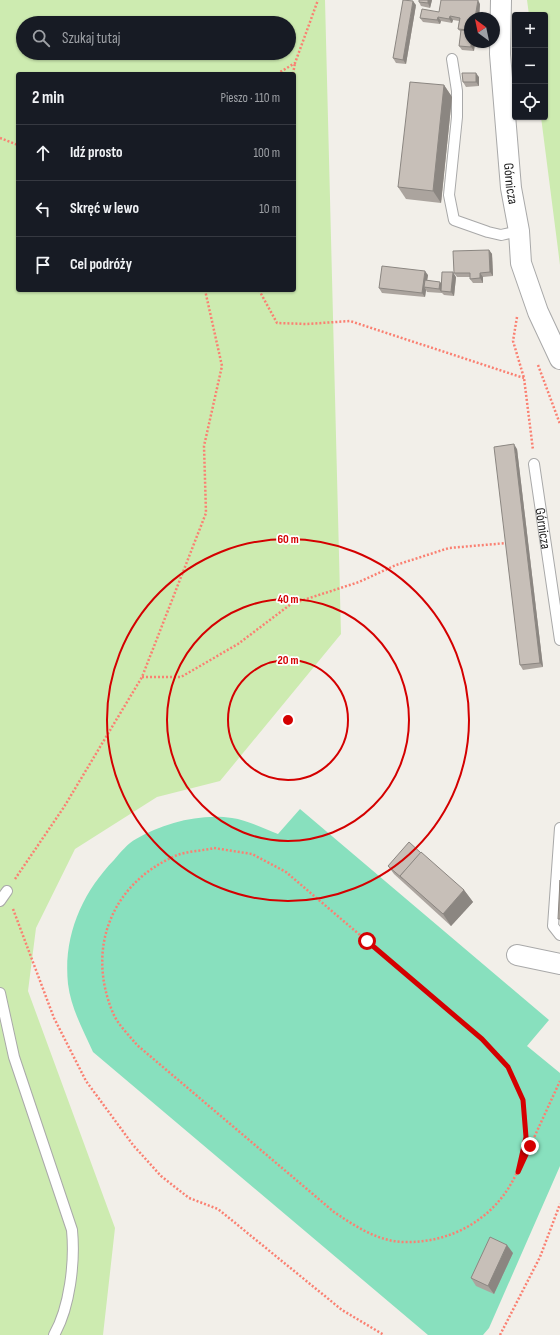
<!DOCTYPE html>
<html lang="pl">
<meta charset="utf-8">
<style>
body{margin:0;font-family:"Sofia Sans Condensed",sans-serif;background:#242831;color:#f1f3f6}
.controls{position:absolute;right:12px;top:12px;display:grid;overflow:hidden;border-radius:4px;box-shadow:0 1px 3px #0004}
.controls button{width:36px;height:36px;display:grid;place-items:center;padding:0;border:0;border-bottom:1px solid #363941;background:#171b24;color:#f1f3f6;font:20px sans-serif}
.compass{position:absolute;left:464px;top:12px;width:36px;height:36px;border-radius:50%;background:#171b24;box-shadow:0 1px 3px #0004;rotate:327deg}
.stop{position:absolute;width:12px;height:12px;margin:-9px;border:3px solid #d40000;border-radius:50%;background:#fff}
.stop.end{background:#d40000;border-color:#fff;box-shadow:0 1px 4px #0008}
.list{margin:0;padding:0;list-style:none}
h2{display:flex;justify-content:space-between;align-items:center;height:52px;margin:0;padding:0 16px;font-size:17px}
h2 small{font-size:13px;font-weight:400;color:#9ea1a6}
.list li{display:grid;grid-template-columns:26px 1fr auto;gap:12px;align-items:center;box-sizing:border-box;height:56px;padding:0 16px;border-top:1px solid #363941}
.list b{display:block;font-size:15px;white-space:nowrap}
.list em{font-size:13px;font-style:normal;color:#9ea1a6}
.icon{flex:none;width:22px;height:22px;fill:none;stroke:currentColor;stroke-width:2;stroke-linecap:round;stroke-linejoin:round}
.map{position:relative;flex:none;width:560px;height:1335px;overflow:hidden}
.search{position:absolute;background:#171b24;box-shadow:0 1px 3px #0004;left:16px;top:16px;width:280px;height:44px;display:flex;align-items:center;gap:10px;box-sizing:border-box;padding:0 14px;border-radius:22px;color:#9ea1a6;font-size:15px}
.panel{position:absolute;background:#171b24;box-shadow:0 1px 3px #0004;left:16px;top:72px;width:280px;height:220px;border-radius:4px}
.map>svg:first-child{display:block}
</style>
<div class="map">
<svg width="560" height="1335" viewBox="0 0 560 1335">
<rect width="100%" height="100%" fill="#f2efe9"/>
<!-- grass -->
<g fill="#cdebb0" fill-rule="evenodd">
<path d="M0,0H325L341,634L220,781L157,797L75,849L36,928L28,991L115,1228L103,1335H0ZM23,23H289V53H23ZM18,74H294V290H18Z"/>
<path d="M527,0H560V265L541,117H545V15H529Z"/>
</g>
<!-- pitch -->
<path fill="#88e0be" d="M300,809L549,1020L527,1046L560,1073V1166L489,1328L483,1335H428L93,1052C83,1030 71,1008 68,984C63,936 82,893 114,860C120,853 128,843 136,839C163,823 201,813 232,818C247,820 264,829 278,834Z"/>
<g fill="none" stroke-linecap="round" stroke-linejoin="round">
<defs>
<g id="service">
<path d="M452,59L457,91V117L449,195L454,220L488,232L501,235L519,231"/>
<path id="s1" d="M534,464L560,640"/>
<path d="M560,828L553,926L560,935"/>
<path d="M0,901L7,891"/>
<path d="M0,993L14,1057L72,1230C75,1262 70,1307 54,1335"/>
</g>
<g id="minor">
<path id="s2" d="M501,0L500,54L511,188L519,231L521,263L538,312L560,359"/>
<path d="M517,955L560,964"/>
</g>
</defs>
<!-- service casing -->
<use href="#service" stroke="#a9a9a9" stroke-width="12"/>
<!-- minor casing -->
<use href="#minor" stroke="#a9a9a9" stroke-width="22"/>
<!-- path -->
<g stroke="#fa8072" stroke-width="2.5" stroke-dasharray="2 2" stroke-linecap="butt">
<path d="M277,74L295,63L318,0"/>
<path d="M293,74L295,63"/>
<path d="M0,138L18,145"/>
<path d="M259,290L277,323L307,324L350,321L524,378"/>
<path d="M517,317L513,341L524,378L533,450"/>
<path d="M538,365L560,424"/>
<path d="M142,677H181L238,644L291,604L359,582L396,565L449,548L507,543"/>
<path d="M214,848L252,854L286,872L482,1039C491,1048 503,1057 509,1068C557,1150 497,1245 403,1242C377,1241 355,1226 334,1212L137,1045C129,1035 118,1025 113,1013C86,949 111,884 175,856C186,851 202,851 214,848Z"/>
<path d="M15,879L64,807L142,677L206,513L204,446L222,366L205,290"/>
<path d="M13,909L54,1018L86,1081L133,1145L161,1176L189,1198L218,1209L342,1310L384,1335"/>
<path d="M521,1166L560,1081"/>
<path d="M500,1335L540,1257L560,1204"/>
</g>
<!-- service -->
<use href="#service" stroke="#fff" stroke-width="10"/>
<!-- minor -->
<use href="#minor" stroke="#fff" stroke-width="20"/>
</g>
<!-- wall -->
<g fill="#aba49e">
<path d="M432,0L430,8L421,6L419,2Z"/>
<path d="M480,4L479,18H470V42H475L474,51L462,50L459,46L461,32L458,29L459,21L453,20L452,23L441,21L440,24L423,22L420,18L439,12Z"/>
<path d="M416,5L406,64L396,63L393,58Z"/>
<path d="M479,77V86L466,87L463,82Z"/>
<path d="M444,85L452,97L441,203L406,199L398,187Z"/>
<path d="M489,250L492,254L493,276L483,277V283H473L470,279V277H457L454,273Z"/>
<path d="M428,275L427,280L441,284L456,277L454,296L444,295L442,293L427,292L426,290L425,297L382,293L379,288Z"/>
<path d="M517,449L543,667L523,670L520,665Z"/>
<path d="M388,866L464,890L473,902L451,926L394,874Z"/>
<path d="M513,1253L494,1294L476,1286L471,1278Z"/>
</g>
<!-- shaded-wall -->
<g fill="#8b8681">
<path d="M428,0H432L430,8L428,3Z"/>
<path d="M478,0L480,4L479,18H475Z"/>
<path d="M413,1L416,5L406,64L403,60Z"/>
<path d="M450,16L453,20L452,23L449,19Z"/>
<path d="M438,17L441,21L440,24L437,20Z"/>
<path d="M471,42H475L474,51L471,47Z"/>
<path d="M476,73L479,77V86L476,82Z"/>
<path d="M444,85L452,97L441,203L433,191Z"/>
<path d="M489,250L492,254L493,276L490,272Z"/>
<path d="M425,271L428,275L426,288L424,287L426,290L425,297L422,293Z"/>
<path d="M453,272L456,277L454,296L451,292Z"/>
<path d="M480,273L483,277V283L480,278Z"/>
<path d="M440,282L443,286L441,291L442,293L439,289Z"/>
<path d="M514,444L517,449L543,667L540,663Z"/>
<path d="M464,890L473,902L451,926L443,914Z"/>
<path d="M507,1245L513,1253L494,1294L488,1286Z"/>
</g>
<!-- building -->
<g fill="#c7bfb8" stroke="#8b8681">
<path d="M403,0L413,1L403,60L393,58Z"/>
<path d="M419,0H428V3L419,2Z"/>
<path d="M441,0H478L475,18H470V30L458,29L460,18L450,16L449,19L438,17L437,20L420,18L422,9L439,12Z"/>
<path d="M461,30L470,31V42H471V47L459,46Z"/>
<path d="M462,73H476V82H463Z"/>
<path d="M410,82L444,85L433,191L398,187Z"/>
<path d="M489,250L490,272L480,273V278L470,279V273H454L453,251Z"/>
<path d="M382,266L425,271L422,293L379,288Z"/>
<path d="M442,272H453L451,292L441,291Z"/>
<path d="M425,280L440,282L439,289L424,287Z"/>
<path d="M514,444L540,663L520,665L494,447Z"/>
<path d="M409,842L421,853L400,876L403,879L388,866Z"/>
<path d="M421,852L464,890L443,914L400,876Z"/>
<path d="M560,880V919H558Z"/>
<path d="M490,1237L507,1245L488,1286L471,1278Z"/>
</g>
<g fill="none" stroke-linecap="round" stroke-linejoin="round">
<!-- route -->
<path stroke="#d40000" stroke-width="5" d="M367,941L482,1039L508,1067L523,1100L526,1137L518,1172L530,1146"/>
</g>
<!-- distance rings -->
<g fill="none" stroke="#d40000" stroke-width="2">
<circle cx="288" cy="720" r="60"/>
<circle cx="288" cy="720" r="121"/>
<circle cx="288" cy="720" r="181"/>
</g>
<g text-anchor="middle" stroke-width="3.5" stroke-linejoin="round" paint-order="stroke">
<!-- street labels -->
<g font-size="14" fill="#222" stroke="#fff">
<text dy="5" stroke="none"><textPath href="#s2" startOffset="184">Górnicza</textPath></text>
<text dy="5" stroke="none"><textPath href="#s1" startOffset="65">Górnicza</textPath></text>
</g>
</g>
<circle cx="288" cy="720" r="6" fill="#d40000" stroke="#fff" stroke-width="2"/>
<g font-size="12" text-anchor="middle" font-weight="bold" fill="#d40000" stroke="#fff" stroke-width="3.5" stroke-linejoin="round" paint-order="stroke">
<text x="288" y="543">60 m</text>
<text x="288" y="603">40 m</text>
<text x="288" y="664">20 m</text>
</g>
</svg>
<div class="controls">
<button>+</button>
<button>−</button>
<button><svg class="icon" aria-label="locate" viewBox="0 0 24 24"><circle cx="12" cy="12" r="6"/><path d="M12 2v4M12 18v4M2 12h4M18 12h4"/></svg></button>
</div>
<svg class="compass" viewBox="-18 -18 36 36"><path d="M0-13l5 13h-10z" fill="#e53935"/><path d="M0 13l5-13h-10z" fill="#9ea1a6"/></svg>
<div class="stop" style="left:367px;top:941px"></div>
<div class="stop end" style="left:530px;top:1146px"></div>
<div class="search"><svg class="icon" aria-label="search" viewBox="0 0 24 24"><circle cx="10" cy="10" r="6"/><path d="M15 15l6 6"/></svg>Szukaj tutaj</div>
<section class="panel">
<h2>2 min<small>Pieszo · 110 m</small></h2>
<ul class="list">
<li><svg class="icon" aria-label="ahead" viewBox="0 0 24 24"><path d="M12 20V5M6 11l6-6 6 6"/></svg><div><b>Idź prosto</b></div><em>100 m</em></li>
<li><svg class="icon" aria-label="left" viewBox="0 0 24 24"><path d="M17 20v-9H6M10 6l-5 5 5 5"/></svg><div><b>Skręć w lewo</b></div><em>10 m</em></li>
<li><svg class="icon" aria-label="arrive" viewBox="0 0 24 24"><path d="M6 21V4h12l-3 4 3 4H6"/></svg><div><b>Cel podróży</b></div></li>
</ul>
</section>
</div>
